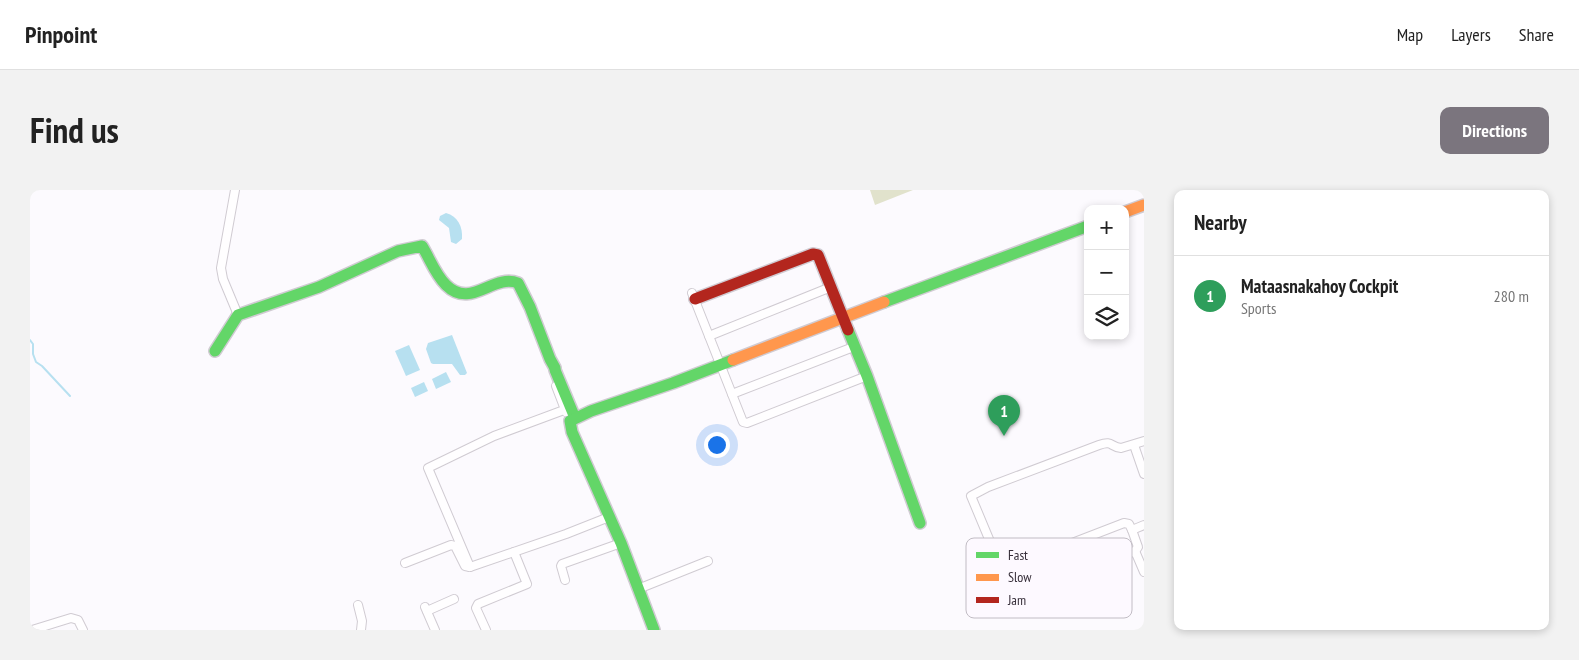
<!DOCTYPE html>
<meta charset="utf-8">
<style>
body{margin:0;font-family:"PT Sans Narrow",sans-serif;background:#f2f2f2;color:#222}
.controls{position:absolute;right:15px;top:15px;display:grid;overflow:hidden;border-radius:10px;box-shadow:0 2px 8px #0003}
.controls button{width:45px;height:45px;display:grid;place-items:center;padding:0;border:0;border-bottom:1px solid #e0e0e0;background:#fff;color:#222;font:25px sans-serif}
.you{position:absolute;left:686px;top:254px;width:18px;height:18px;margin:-12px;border:4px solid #fff;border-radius:50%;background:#1a73e8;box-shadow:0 0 0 8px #1a73e833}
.badge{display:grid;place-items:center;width:32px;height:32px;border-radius:50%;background:#7b757e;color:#fff;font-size:16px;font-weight:700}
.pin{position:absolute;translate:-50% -41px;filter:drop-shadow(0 1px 2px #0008)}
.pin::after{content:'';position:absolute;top:26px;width:18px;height:15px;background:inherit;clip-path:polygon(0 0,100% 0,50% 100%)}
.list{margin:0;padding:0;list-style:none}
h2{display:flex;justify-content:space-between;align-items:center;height:65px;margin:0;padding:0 20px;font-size:21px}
h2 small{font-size:16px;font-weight:400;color:#767676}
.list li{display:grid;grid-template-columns:32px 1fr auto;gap:15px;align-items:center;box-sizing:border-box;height:80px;padding:0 20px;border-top:1px solid #e0e0e0}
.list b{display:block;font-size:19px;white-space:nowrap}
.list p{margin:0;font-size:16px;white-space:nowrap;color:#767676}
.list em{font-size:16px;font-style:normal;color:#767676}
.icon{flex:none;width:28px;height:28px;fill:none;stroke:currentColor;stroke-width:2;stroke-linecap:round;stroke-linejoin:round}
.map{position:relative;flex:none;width:1114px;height:440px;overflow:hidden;border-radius:10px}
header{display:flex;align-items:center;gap:30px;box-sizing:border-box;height:70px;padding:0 25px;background:#fff;border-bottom:1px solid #e0e0e0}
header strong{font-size:24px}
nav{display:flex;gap:28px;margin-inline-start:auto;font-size:18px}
.intro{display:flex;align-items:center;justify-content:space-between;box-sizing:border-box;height:120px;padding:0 30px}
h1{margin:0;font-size:35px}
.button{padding:12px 22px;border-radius:10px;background:#7b757e;color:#fff;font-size:18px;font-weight:700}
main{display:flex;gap:30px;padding:0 30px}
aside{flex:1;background:#fff;border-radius:10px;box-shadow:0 2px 8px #0003}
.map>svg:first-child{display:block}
</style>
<header>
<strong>Pinpoint</strong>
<nav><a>Map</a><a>Layers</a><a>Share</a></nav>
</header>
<div class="intro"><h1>Find us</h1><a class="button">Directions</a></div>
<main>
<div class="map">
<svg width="1114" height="440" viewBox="0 0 1114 440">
<rect width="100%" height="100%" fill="#fcfafe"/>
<!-- green -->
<path fill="#e1e2cc" d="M840,0H883L845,15Z"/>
<!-- water -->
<g fill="#b7e0f0">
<path d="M416,23C428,26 433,37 432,49L426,54L421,52L419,38L409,30L410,26Z"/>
<path d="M422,145L437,183L435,185H430L422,174H403L401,173L396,159L398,153Z"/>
<path d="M379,155L390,180L376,186L365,161Z"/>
<path d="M416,182L421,192L406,199L402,189Z"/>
<path d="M394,192L398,201L385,207L381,198Z"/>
</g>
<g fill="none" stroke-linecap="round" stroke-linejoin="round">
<!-- stream -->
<path stroke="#b7e0f0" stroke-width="2" d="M0,150L3,154V164L6,172L12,176L40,206"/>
<defs>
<g id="street">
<path d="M205,0L191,78L193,89L208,125"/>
<path d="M662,103L713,232L717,233L837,186"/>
<path d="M679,146L801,97"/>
<path d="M526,196L536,222"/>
<path d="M702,204L826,156"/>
<path d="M1104,255L1114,284"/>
<path d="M1094,333L1099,334L1102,340L1108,357L1105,361L1035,390L1023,362L1024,360Z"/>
<path d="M1102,340L1114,335"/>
<path d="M964,361L941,306L958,297L1069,255C1083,250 1080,257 1091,258L1114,251"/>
<path d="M1105,361L1114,382"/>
<path d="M375,373L421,355L425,356L435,376L440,377L536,344L579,327"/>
<path d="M440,377L398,278L464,246L534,220"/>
<path d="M535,390L531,376L532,374L591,353"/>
<path d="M1024,395L1035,390"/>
<path d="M608,399L678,371"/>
<path d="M328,415L332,431L331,440"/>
<path d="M395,417L405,440"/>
<path d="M397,421L424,409"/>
<path d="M2,440L41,428L48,430L53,440"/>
<path d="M456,440L446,418L448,414L497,394L484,362"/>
</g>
<g id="fast">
<path d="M854,112L1058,36"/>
<path d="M818,140L837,186L890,333"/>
<path d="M185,161L208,125L289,97L368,61L392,56C400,69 405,84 416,95C441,120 463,83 488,93L500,117L520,169L525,178"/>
<path d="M525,180L545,228"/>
<path d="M624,440L591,353L542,242L540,231L561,221L643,193L703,170"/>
</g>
<g id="slow">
<path d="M1095,22L1114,15"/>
<path d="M703,170L854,112"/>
</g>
<path id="jam" d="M665,109L783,64L788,65L818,140"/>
</defs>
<!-- street casing -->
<use href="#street" stroke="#d0cbd2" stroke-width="10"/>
<!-- fast casing -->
<use href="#fast" stroke="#d0cbd2" stroke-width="14"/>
<!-- slow casing -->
<use href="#slow" stroke="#d0cbd2" stroke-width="14"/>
<!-- jam casing -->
<use href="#jam" stroke="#d0cbd2" stroke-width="14"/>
<!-- street -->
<use href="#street" stroke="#fffeff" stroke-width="8"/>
<!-- fast -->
<use href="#fast" stroke="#63d668" stroke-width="11"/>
<!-- slow -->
<use href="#slow" stroke="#ff974d" stroke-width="11"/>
<!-- jam -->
<use href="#jam" stroke="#b3261e" stroke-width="11"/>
</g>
<!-- legend -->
<rect x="936" y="348" width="166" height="80" rx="8" fill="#fdf9ff" stroke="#c1bcc4" stroke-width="1"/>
<rect x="946" y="362" width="23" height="6" fill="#63d668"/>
<rect x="946" y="384" width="23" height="7" fill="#ff974d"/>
<rect x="946" y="407" width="23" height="6" fill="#b3261e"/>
<g font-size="14" fill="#362e39">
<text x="978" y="370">Fast</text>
<text x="978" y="392">Slow</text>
<text x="978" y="415">Jam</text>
</g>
</svg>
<div class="controls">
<button>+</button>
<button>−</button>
<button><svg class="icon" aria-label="layers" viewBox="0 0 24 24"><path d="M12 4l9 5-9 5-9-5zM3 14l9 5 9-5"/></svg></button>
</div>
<div class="you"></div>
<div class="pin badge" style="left:974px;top:246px;background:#2e9e5b">1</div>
</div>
<aside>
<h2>Nearby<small></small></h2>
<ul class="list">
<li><span class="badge" style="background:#2e9e5b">1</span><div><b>Mataasnakahoy Cockpit</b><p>Sports</p></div><em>280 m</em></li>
</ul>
</aside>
</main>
